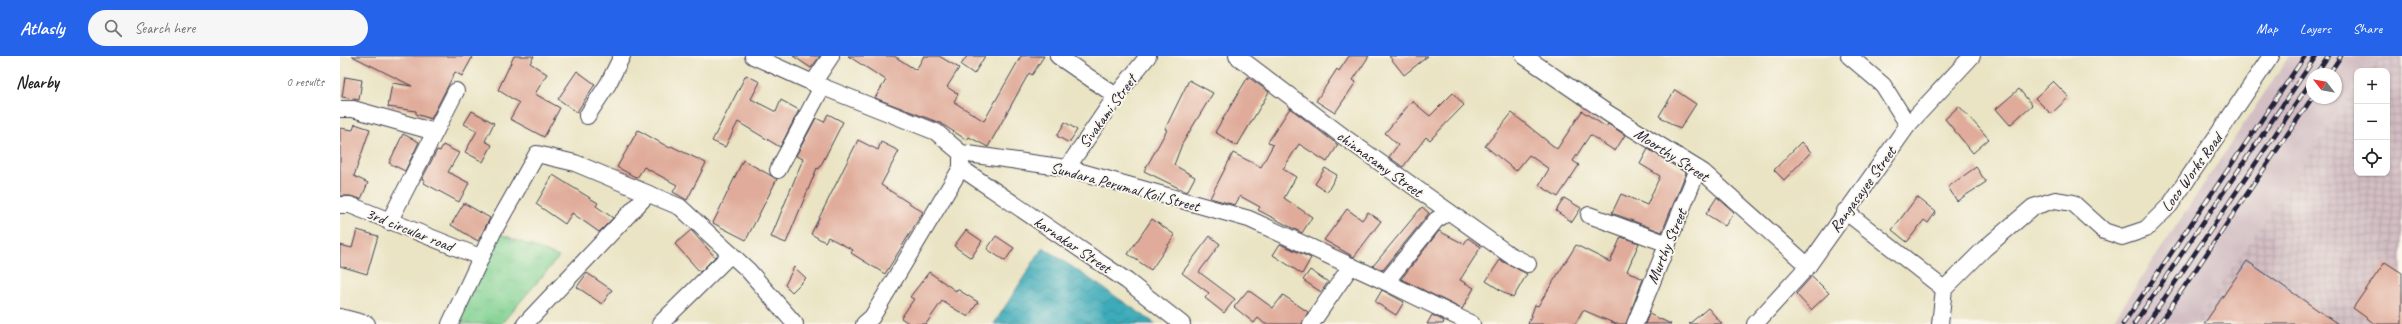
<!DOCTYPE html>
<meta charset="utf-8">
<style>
body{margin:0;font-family:Caveat,sans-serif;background:#f6f6f6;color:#222}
.controls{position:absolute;right:12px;top:12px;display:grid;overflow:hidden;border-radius:8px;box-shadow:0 1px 3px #0004}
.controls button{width:36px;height:36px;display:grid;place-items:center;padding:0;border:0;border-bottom:1px solid #e0e0e0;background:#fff;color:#222;font:20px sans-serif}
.compass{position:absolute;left:1966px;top:12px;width:36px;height:36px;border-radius:50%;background:#fff;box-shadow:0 1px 3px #0004;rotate:301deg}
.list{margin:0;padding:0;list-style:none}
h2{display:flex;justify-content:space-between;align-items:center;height:52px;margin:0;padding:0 16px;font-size:17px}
h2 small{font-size:13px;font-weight:400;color:#767676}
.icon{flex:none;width:22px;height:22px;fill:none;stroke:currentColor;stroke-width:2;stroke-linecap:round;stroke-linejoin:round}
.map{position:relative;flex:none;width:2062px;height:268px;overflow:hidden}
header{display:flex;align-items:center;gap:24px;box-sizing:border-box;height:56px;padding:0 20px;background:#2563eb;color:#fff}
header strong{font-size:19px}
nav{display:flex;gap:22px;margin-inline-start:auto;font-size:14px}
.search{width:280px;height:36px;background:#f6f6f6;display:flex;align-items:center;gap:10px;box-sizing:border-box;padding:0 14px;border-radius:22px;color:#767676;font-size:15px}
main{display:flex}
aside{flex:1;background:#fff}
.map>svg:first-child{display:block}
</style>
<header>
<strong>Atlasly</strong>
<div class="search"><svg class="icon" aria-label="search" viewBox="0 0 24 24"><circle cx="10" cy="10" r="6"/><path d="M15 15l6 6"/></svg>Search here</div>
<nav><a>Map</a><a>Layers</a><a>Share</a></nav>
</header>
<main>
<aside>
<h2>Nearby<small>0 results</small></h2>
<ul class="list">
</ul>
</aside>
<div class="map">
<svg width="2062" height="268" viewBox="0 0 2062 268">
<defs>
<pattern id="industrial-grid" width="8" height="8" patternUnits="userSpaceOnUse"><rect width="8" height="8" fill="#d2bec3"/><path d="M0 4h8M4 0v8" fill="none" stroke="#b4a3a8"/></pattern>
<pattern id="park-tufts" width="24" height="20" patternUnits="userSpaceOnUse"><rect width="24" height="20" fill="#82d293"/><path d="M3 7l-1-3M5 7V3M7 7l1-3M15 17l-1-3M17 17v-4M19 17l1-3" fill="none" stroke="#70b480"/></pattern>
<pattern id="water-waves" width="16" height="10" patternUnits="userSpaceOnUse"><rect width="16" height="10" fill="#3dacba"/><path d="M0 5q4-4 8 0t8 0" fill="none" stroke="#338c98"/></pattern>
</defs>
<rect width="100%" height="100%" fill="#fbf7ec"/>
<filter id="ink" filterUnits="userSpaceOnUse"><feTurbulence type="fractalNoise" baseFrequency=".025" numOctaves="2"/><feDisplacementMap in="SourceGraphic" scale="8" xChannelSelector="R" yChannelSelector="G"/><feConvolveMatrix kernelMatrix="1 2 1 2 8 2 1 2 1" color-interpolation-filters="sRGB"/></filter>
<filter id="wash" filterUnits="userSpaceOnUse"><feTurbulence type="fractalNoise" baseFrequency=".012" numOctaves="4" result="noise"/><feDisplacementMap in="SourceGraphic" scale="16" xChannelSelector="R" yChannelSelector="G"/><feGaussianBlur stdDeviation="0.9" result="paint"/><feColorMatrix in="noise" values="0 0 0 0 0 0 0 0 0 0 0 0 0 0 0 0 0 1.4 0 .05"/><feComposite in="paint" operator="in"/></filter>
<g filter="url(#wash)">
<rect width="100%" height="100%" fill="#eae4c4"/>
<!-- industrial -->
<path fill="url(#industrial-grid)" d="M2039,0H2062V268H1853L2017,29V117H2047V15H2028Z"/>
<!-- railway -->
<path fill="#d2bec3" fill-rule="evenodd" d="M1949,0H2039L2028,15H2017V29L1853,268H1771ZM1972,18H1996V42H1972Z"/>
<!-- park -->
<path fill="url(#park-tufts)" stroke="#527a67" d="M158,177L219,201L161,268H117Z"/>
<!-- water -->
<path fill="url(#water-waves)" stroke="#30677a" d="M703,191L816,268H654Z"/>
<g id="blocks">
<!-- building -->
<g fill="#e0ab9a">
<path d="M12,0H133L122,20L115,16L91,63L76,58V55L48,51L52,27L72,30Z"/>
<path d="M174,0H194L190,7L207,18L195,38L220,52L204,81L170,63L179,47L158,34Z"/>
<path d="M453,0H480L471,12Z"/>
<path d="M508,0H554L576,14L584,0H599L619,12L607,31L618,38L614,46L644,65L681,0H704L692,19L689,17L648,91L629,81L627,84L600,67L535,42L546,24Z"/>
<path d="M627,0H645L634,18L621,9Z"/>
<path d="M1009,0H1029L1013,24L1016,26L995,57L976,45L997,13L999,15Z"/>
<path d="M1049,0H1088L1064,19Z"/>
<path d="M237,15L255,28L237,56L218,43Z"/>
<path d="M406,19L420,26L411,43L436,56L441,44L459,54L440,91L398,66L385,91L372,85Z"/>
<path d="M5,21L22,24L19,44L2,41Z"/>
<path d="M908,21L929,36L897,90L875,76Z"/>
<path d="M849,24L873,37L842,88L834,109L855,121L847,136L804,115L827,74L825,73Z"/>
<path d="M1713,25L1729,41L1711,58L1695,42Z"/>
<path d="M1679,33L1692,49L1670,69L1656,53Z"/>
<path d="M1335,34L1356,48L1340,73L1319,60Z"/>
<path d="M1113,37L1124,49L1090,84L1086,81L1063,111L1049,101L1058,89L1045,77L1072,45L1090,60Z"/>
<path d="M1619,50L1649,83L1633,97L1605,63Z"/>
<path d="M950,52L998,89L987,106L959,88L943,113L956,121L944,142L972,161L962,177L918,154L920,151L900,140L895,149L870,142L893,97L921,111L933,89L928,86Z"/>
<path d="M132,55L154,67L145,85L152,89L143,106L125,96L137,75L124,68Z"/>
<path d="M1242,55L1266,71L1268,68L1285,79L1275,95L1250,79L1233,105L1239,109L1218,141L1199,129L1209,113L1189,99L1176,115L1145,90L1172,57L1217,93Z"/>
<path d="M488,58L503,66L479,113L477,112L446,187L431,181L463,103L456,100L476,62L484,66Z"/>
<path d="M725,66L737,74L729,87L717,80Z"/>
<path d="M15,68L30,73L14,120L28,127L21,143L10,140H0V72L13,74Z"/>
<path d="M298,74L330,92L331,90L366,107L347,144L333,136L337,129L304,111L297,122L277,111Z"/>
<path d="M63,78L79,86L65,115L49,107Z"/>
<path d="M518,84L538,94L541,86L559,95L541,129L583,156L545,218L511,197L513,194L488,181L485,186L471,178Z"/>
<path d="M1461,86L1471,96L1444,124L1434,114Z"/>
<path d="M103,89L119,97L108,116L129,127L119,146L84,127L85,124L82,123L97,94L100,95Z"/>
<path d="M1308,93L1346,117L1322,176L1272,157L1281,138L1307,149L1320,120L1300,108Z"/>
<path d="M403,104L437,123L406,184L373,167Z"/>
<path d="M1636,111L1646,126L1617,145L1608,131Z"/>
<path d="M985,112L997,119L987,136L975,128Z"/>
<path d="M213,119L258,147L256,150L273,162L259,176L232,157L225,168L196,148Z"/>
<path d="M1377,141L1394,156L1385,170L1366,158Z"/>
<path d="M1577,141L1596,156L1588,167L1584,164L1567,186L1552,174Z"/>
<path d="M1224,142L1241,152L1232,166L1216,155Z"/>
<path d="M124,147L150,162L138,185L111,169Z"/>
<path d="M1082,151L1089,157L1043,214L1033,210Z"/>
<path d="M1007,153L1022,164L1028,156L1041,165L1014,201L984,184Z"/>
<path d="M812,163L835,179L811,214L788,198Z"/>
<path d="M17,174L38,180L27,218L0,210V189L12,192Z"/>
<path d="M351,174L375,201L360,216L335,188Z"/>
<path d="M626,174L642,185L631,202L614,190Z"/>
<path d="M1099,175L1124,188L1128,182L1141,191L1120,224L1134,232L1122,253L1061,223Z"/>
<path d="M656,180L674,192L665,205L647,193Z"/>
<path d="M870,180L880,188L859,216L895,243L884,257L865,242L869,237L842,217Z"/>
<path d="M1281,181L1299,187L1287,215L1303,223L1286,268H1276L1243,254L1235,268H1188L1195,249L1198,250L1236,189L1270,206Z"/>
<path d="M940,188L971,202L962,218L933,199Z"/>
<path d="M1160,204L1187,218L1173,242L1146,225Z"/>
<path d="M1907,205L1998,268H1864Z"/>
<path d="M2045,206L2062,217V268H2035L2013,252Z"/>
<path d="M454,211L466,222L452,236L445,229Z"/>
<path d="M970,214L988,226L981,236L963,224Z"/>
<path d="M589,216L616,235L617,233L638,246L628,261L602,245L586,268H570L561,262L574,243L570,241Z"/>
<path d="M247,217L272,234L262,248L237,231Z"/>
<path d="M1472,220L1489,237L1471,254L1456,238Z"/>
<path d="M908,234L933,252L943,239L968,256L962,268H925L918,262L914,267L894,251Z"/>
<path d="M1042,234L1064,246L1056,259L1035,246Z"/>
<path d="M1368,252L1382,268H1349Z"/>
<path d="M1309,258L1331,268H1305Z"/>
<path d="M1092,259L1104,265L1103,268H1087Z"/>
</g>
</g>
</g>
<g filter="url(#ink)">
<use href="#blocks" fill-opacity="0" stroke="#403f50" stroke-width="1"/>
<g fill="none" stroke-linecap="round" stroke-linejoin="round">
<defs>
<g id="minor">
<path d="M413,0L473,27L596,76L621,97L727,112L909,163L1046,226L1132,268"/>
<path d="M718,0L776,40"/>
<path d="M897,0L1004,81L1170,199L1188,208"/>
<path d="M1184,0L1269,58L1363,116L1468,210"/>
<path d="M1509,0L1543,29L1568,69"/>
<path d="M473,27L491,0"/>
<path d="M0,53H13L95,76"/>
<path d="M247,60L268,28L282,0"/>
<path d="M621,112L787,225L842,268"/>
<path d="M727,112L776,40L808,0"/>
<path d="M438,114L482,31"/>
<path d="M0,149H10L140,201"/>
<path d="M1505,155L1604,233"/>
<path d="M1249,159L1328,188"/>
<path d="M49,166L116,35"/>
<path d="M1046,226L1096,164L1109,156"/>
<path d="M0,261L27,268"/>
<path d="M110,268L153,176L197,98L235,107L340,151L408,214L455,268"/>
<path d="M185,268L307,139"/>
<path d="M320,268L391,198"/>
<path d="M524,268L532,261L621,112V103"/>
<path d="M971,268L1011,210"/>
<path d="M1295,268L1358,113"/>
<path d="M1415,268L1468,210L1568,69L1632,0"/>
<path d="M1600,268L1604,233L1644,193L1693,151L1715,144L1733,147L1764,175L1782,181L1806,173L1830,149L1931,0"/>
</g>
</defs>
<!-- minor casing -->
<use href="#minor" stroke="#403f50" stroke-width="18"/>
<!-- minor -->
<use href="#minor" stroke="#fff" stroke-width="16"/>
<defs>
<g id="rail">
<path d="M1976,18L1988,0"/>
<path d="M1989,18L2001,0"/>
<path d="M1783,268L1965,0"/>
<path d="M1794,268L1976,0"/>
<path d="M1807,268L1972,24"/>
<path d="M1819,268L1972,42"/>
</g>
</defs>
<!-- rail casing -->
<use href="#rail" stroke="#22223b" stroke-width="4.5"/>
<!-- rail -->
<use href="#rail" stroke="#fbf7ec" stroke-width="3" stroke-dasharray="9" stroke-linecap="butt"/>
</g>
</g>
<g text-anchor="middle" stroke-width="3.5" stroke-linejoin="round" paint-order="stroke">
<!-- street labels -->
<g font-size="16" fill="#22223b" stroke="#fbf7ec">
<text transform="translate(767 55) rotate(-54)" y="6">Sivakami Street</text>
<text transform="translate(1332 98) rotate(33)" y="6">Moorthy Street</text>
<text transform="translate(1040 107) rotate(36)" y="6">chinnasamy Street</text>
<text transform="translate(1851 116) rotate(-54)" y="6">Loco Works Road</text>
<text transform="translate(785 130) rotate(15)" y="6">Sundara Perumal Koil Street</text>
<text transform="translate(1522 133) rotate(-54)" y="6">Rangasayee Street</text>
<text transform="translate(70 173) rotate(22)" y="6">3rd circular road</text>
<text transform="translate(733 188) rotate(34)" y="6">karnakar Street</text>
<text transform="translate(1326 190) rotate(-67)" y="6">Murthy Street</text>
</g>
</g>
</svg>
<div class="controls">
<button>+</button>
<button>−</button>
<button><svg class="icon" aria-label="locate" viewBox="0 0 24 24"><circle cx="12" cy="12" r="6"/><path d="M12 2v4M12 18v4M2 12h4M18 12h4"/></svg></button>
</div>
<svg class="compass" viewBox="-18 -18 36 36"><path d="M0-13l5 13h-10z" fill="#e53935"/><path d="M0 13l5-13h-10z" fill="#767676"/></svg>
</div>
</main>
